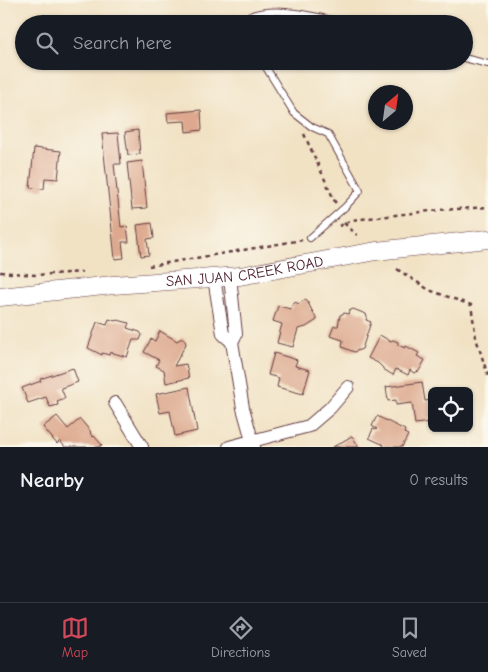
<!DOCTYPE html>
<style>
body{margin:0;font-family:"Comic Neue",sans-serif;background:#242831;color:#f1f3f6}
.controls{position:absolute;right:15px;bottom:15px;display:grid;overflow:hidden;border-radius:8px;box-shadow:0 1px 4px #0004}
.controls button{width:45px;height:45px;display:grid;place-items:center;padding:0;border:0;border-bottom:1px solid #363941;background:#171b24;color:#f1f3f6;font:25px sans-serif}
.compass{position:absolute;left:368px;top:85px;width:45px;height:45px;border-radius:50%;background:#171b24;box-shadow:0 1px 4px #0004;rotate:29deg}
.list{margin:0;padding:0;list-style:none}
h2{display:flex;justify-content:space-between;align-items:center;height:65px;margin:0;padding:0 20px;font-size:21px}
h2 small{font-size:16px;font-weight:400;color:#9ea1a6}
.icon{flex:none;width:28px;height:28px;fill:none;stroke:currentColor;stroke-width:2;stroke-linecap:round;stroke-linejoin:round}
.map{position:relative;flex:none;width:488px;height:447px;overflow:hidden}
.search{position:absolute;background:#171b24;box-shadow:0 1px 4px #0004;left:15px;right:15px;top:15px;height:55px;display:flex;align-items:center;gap:12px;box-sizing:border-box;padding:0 18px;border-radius:28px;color:#9ea1a6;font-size:19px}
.sheet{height:155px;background:#171b24}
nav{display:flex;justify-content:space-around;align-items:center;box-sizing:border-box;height:70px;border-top:1px solid #363941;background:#171b24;font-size:14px;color:#9ea1a6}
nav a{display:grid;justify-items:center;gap:2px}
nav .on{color:#d1495b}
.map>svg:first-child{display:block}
</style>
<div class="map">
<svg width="488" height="447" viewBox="0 0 488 447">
<rect width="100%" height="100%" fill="#fbf7ec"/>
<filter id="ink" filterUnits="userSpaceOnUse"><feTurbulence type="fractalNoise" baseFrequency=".02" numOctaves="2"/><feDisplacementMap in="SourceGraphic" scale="10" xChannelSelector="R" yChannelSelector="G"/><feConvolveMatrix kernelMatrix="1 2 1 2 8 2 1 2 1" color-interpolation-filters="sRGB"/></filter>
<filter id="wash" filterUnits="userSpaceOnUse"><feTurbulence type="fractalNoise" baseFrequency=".0096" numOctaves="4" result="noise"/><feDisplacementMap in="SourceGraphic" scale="20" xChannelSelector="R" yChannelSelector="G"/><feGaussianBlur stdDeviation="1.12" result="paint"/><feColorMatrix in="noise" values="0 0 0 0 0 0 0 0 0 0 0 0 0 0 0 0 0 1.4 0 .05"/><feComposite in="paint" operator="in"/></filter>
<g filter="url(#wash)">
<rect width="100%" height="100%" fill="#f1e2c4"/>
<g id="blocks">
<!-- building -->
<g fill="#dda88d">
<path d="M201,110L202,130L186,132L185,121L168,122L167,113Z"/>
<path d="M138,130L140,154L128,155L125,132Z"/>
<path d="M118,133L121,164H114L121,227L127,226L129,242H122L124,258L115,259L102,134Z"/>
<path d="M34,148L61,151L58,179L45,178L44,189L30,188Z"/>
<path d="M142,161L147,208L132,209L127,163Z"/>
<path d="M152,223L154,238L147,239L149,255L141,256L137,225Z"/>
<path d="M306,299L317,320L306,327L298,329L293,347L277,343L282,324L273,321L278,306L291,309L292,305L296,302L298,304Z"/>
<path d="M353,309L366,314L367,317L366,320L371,322L362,349L354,352L342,347L343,340L330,336L334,326H338L340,315L344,313L348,314L349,311Z"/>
<path d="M109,319L115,321L118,320L129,323L127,328L140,332L142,335L140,340H133L127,357L110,352L109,355L102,353V355L88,348L97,322L107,325Z"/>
<path d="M160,331L177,341L182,338L185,340L186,344L174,366L186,364L189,378L166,383L164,370L156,366L159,360L144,352L151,339L155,341Z"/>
<path d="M380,335L390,341L393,340L398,342V345L405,348L406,346L419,353L417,356L425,360L419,371L414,373L410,370L408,375L396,369L393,375L383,369V368L378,363L368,358Z"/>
<path d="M274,353L297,360L295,366L310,370L303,394L277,387L279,378L268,375Z"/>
<path d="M73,368L78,382L61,388L65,398L57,401L58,405L50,407L46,397L28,403L22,388L41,381L40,379Z"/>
<path d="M422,382L425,401L431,400L432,416H429L430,422L415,424L412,403L396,405V400L388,401L386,387Z"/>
<path d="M189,387L197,431L175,436L170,411L160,413L156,394Z"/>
<path d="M57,416L68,429L80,419L91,432L90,433L93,437L94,436L102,445L99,447H65L60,441L57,444L43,427Z"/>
<path d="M377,416L405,430L404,433L408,435L402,447H383L384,445L369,438L373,429L376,430L377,429L372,426Z"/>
<path d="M352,436L359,447H333Z"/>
</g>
</g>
</g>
<g filter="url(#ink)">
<use href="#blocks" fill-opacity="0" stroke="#633c42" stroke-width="1"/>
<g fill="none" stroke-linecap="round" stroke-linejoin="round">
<defs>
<g id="lane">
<path d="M239,24C258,0 321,17 349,24"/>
<path d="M464,58L488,64"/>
<path d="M262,61L294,113L312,127L328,134L360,191L345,207L310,238"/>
</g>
<g id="street">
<path d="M230,277L236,334L232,342L243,408L254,447"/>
<path d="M214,278L223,334L232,342"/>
<path d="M115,403L142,447"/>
<path d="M229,447L309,426L330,408L348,387"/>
</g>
<g id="secondary">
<path id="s1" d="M0,297L113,285L240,276L376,251L488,239"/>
</g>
</defs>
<!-- lane casing -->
<use href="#lane" stroke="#633c42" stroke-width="8"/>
<!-- street casing -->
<use href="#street" stroke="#633c42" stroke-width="14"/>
<!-- secondary casing -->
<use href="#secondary" stroke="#633c42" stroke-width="19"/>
<!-- path -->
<g stroke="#633c42" stroke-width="2.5" stroke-dasharray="4 4" stroke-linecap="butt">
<path d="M304,134L336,204"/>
<path d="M344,223L357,235"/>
<path d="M339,226L352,220L439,210L488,207"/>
<path d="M149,266L302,240"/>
<path d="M397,269L429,290L471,305L476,338L488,376"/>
<path d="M0,272L36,275L82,272"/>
</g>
<!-- lane -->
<use href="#lane" stroke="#fff" stroke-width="6"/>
<!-- street -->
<use href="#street" stroke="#fff" stroke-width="12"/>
<!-- secondary -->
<use href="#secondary" stroke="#fff" stroke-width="18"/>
</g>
</g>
<g text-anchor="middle" stroke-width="5" stroke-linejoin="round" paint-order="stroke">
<!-- street labels -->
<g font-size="15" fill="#4a1f2b" stroke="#fbf7ec">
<text dy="5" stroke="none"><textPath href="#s1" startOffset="246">SAN JUAN CREEK ROAD</textPath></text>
</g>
</g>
</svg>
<div class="controls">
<button><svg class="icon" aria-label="locate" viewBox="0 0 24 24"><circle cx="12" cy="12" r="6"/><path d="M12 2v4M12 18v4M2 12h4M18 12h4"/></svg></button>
</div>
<svg class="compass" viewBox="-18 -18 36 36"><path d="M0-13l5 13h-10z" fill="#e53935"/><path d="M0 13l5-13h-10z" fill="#9ea1a6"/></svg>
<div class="search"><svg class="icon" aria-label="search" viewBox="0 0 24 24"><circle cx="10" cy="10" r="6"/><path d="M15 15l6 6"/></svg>Search here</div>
</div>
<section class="sheet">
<h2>Nearby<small>0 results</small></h2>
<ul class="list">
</ul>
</section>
<nav>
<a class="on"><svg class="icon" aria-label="map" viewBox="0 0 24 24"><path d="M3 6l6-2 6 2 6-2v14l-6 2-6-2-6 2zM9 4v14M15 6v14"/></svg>Map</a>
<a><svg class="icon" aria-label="directions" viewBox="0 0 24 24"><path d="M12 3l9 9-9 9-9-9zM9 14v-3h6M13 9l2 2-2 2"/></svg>Directions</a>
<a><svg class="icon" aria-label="saved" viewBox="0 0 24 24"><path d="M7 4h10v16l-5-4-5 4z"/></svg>Saved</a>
</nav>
